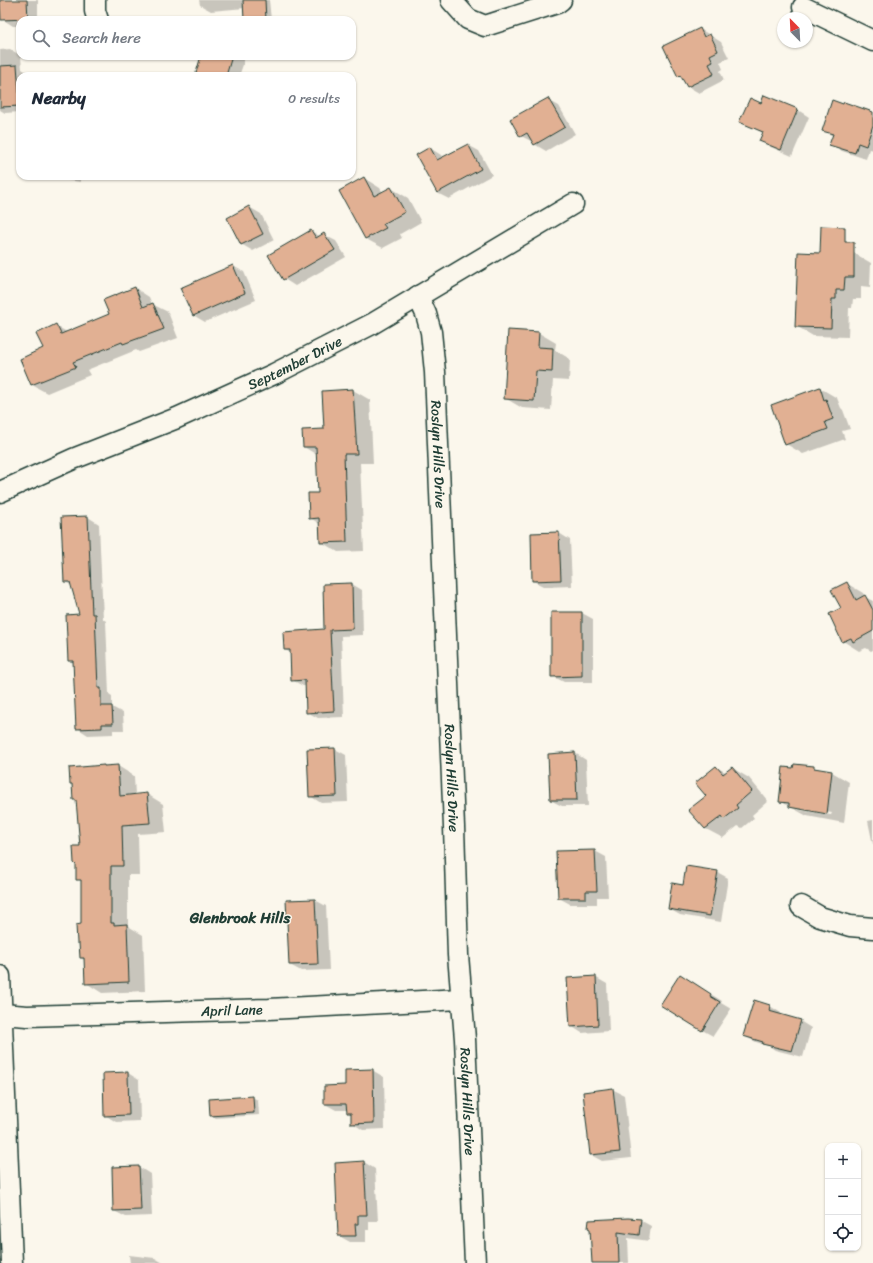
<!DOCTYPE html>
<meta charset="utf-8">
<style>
body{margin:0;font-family:Sriracha,sans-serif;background:#f2f2f3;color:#1f2937}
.controls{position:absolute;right:12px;bottom:12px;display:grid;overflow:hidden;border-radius:8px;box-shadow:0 1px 3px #0004}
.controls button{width:36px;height:36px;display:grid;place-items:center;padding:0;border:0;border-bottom:1px solid #e0e1e3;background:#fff;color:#1f2937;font:20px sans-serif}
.compass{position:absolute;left:777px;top:12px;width:36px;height:36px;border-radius:50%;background:#fff;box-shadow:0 1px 3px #0004;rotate:336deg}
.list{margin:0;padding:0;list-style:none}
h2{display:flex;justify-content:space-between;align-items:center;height:52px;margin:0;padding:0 16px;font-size:17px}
h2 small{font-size:13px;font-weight:400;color:#747a83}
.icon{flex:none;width:22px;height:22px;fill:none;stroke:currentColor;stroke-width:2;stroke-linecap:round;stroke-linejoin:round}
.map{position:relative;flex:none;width:873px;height:1263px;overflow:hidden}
.search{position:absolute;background:#fff;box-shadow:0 1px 3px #0004;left:16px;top:16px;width:340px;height:44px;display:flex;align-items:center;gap:10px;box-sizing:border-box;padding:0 14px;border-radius:12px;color:#747a83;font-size:15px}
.panel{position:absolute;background:#fff;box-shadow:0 1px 3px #0004;left:16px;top:72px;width:340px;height:108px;border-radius:12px}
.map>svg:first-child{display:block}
</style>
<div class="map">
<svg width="873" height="1263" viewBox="0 0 873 1263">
<rect width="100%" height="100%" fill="#fbf7ec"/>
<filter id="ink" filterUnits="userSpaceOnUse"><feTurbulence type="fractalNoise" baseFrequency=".025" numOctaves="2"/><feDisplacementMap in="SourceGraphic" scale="8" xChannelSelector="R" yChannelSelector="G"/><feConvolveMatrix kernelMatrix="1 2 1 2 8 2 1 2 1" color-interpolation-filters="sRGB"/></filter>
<g filter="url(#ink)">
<!-- shadow -->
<g fill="#0003" fill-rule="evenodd">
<path d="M1,0H38V20H20V26H13L2,19Z"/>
<path d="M199,0H269L271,20H245V8L211,11L200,5Z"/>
<path d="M700,29L721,42L729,58L720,62L723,69L720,71L724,80L699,93L687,86L683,79L678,76Z"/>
<path d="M10,49L21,56L22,69L28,73V76H20V112L5,113L0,110V50Z"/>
<path d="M202,56H244V62L239,76H197Z"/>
<path d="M765,96L798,110L809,117L792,156L771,147L760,140L763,133L741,122L761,104Z"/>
<path d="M548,100L559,106L575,134L546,151L534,144L533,142L521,136Z"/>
<path d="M873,113V150L869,149L866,159L842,151L831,144L833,136L823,130Z"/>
<path d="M468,145L479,151L492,175L449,199L437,193L430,148L441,155L443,158Z"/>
<path d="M41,176H80V182Z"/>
<path d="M364,178L380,188L383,193L391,188L408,198L421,222L400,234L402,238L383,248L366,239L340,191Z"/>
<path d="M249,207L261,214L274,240L253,251L241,244Z"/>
<path d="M311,231L321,237L324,235L336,241L346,257L295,286L284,279Z"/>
<path d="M854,253L871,263L870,287L861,286V299H853L852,308H849L848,337L813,336L796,326Z"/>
<path d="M233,266L244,272L256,300L205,322L193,315Z"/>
<path d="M135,288L149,297L152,304L168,312L178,338L139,352L136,350L87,370L90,375L47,393L32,385L21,360L44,349L56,326L67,332L110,314Z"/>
<path d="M509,331L539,333L556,343L555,350L570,359L569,381L553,380L551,410L522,408L505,398Z"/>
<path d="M820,388L837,398L841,408L843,410L850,429L842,431L845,439L803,454L786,444Z"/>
<path d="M353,390L370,400L373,463H360L364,551L338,552L321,542L320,524L310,518L319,494L317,455L304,447L325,429Z"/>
<path d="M88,517L99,524L103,619L106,621L109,694L112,696V707L123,713L124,730H113V734L88,735L77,728L74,663L69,660L80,615L73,586L65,582Z"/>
<path d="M559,533L570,540L572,586L545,587L533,581Z"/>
<path d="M846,583L863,593L865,597L873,601V650L871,651L866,648L859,651L843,641L842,608Z"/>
<path d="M352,584L362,590L363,635L341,636L344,717L318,718L307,712L306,686H303L292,680L291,653L285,650L325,630Z"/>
<path d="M582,613L593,619V682H564L552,676Z"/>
<path d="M335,749L346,755L348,802L321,803L310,796L308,750Z"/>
<path d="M575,753L586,760L588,806H562L550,800Z"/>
<path d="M104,766L106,767L118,766L134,776L135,795L147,794L163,804L166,832L138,834L139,875H128V926L143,935L145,991L102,993L86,983L85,960L81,958L82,881L77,879L81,847L77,801L74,799Z"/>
<path d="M716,767L727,773L732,768L749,778L768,801L752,815L754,818L742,828L738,826L723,838L706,829L690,810L707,796Z"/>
<path d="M814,767L819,770L832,772L849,782L844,823L807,816L780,801L794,769ZM795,807L832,813L831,815L798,810Z"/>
<path d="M873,820V845L868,821Z"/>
<path d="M595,851L606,857L608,897H597V904H570L559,898Z"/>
<path d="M717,872L728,878L721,922L680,915L669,909L683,886Z"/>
<path d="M315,900L326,906L329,970L301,971L290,965Z"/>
<path d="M595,977L607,984L609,1031L582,1033L571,1026Z"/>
<path d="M691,982L722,1001L721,1003L731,1009L713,1036L702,1030Z"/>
<path d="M754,1002L770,1006L781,1013L780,1015L800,1021L811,1028L803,1057L775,1050L769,1046L756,1042L744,1036Z"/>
<path d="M372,1070L384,1077L385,1129L363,1130L352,1123V1115L348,1112V1110H336L325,1104Z"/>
<path d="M128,1073L139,1080L140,1121L116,1122L105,1115Z"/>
<path d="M612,1089L624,1095L631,1158L602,1161L591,1155Z"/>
<path d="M252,1097L258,1100L259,1115L216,1118L211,1115Z"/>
<path d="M364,1162L375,1169L378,1221H369V1230H366V1242H350L339,1236Z"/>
<path d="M139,1167L150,1174L152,1216L126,1217L114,1211Z"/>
<path d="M640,1220L651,1226L649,1241L628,1238L629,1263H593L591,1229Z"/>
<path d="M129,1255L155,1258L163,1263H130Z"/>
</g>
<!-- building -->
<g fill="#e1b093" stroke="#1f3d34">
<path d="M0,0H27L28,19L1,20Z"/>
<path d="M243,0H265L266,20H244Z"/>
<path d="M700,28L704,37L710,34L718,51L710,55L713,62L709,64L714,74L687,87L680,75L678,77L663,46Z"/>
<path d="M201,56H232L226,76H195Z"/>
<path d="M17,65L20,106L0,107V66Z"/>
<path d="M764,95L798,109L781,150L759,141L763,132L739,122L750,98L761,103Z"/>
<path d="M548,98L565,127L534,145L527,133L520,137L510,119Z"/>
<path d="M832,100L843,104L844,102L873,112V125L866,146L858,143L855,153L829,145L833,134L822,131Z"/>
<path d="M468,144L481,169L437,193L416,155L430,147L437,160Z"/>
<path d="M364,177L374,196L391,187L405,212L383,224L386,228L365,239L339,191Z"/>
<path d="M249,206L263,234L241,245L227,218Z"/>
<path d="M821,226L845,227V242H854V277H845L844,290H836V299H832L831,328L795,327L798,252L820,253Z"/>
<path d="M311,230L316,238L324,233L335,250L283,280L268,255Z"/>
<path d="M233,265L245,293L193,316L180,288Z"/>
<path d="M135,287L143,307L153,303L164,329L123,344L122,342L73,362L76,367L31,385L20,359L43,348L36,334L56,324L61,334L109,314L103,300Z"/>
<path d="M508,330L539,332L538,347L553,348L552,372L536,371L534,401L504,399Z"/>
<path d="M820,387L824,400L826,399L833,419L825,422L828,429L785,445L771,405Z"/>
<path d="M353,389L357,454H344L347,542L320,543L319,518L309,519L308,493H318L316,447H303L302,430L324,429L322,391Z"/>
<path d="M88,516L92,614H95L98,688H101V706H112L113,724H102V728L76,729L73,661H68L66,615L79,614L70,582H64L61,517Z"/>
<path d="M559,532L561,580L532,581L531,533Z"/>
<path d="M847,582L856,600L865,595L873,610V631L853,642L851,638L842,642L829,614L841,608L831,590Z"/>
<path d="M352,583L353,629L330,630L334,711L306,713L305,680L291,681L290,650H284L283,632L324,629L323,584Z"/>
<path d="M551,612H582V676L551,677Z"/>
<path d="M335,748L337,796L309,797L307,749Z"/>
<path d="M575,752L577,800H550L548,754Z"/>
<path d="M794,764L814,766V768L832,771L827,814L789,807V803L779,802L783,767L793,768Z"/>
<path d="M104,765V766L118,765L120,796L147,793L150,823L122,825L123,866H111V923H114V925L127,924L129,982L85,984L84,958H80L79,943H77L76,925L81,924V880H76V865L74,863L73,846H80L76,800H73L72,784H70L69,768Z"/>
<path d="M716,766L723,774L732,767L752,791L736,805L738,808L724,819L722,816L705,829L688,810L706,796L695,783Z"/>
<path d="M595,850L597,891H586V898H558L556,851Z"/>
<path d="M686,866L718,871L710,916L668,909L672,883L683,885Z"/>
<path d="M315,899L318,964L289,965L286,900Z"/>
<path d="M680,974L711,994L710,996L720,1002L702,1031L660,1005Z"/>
<path d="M596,976L598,1025L570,1027L567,978Z"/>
<path d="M754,1000L770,1005L769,1011L801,1020L792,1051L762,1044L763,1042L743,1036Z"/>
<path d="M373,1069L374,1123L351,1124V1113H347L346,1104H324V1086L345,1085V1070Z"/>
<path d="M128,1072L129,1115L104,1116L103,1073Z"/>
<path d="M613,1088L620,1152L590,1155L583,1092Z"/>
<path d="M253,1096L254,1113L210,1116L209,1099Z"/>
<path d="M364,1161L367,1215H358V1224H355L356,1236H338L335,1163Z"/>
<path d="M139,1166L141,1210L113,1211L112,1167Z"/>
<path d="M628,1218L641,1219L639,1235L618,1232L619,1263H592L590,1229L588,1228L589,1220Z"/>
</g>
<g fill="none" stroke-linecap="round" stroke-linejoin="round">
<defs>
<g id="minor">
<path d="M95,0V11L98,20"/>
<path d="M451,0L468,19L485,26L557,3L561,0"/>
<path d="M803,7L873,41"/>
<path id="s1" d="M418,296L426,314L431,332L435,372L454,827L458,955L465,1039L475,1263"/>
<path id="s2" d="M0,492L73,459L177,418L274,374L372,324L573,204"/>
<path d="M801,906L820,917L850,926L873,928"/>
<path d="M0,976L12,1263"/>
<path id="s3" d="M2,1014L27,1016L269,1009L461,999"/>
</g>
</defs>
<!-- minor casing -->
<use href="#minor" stroke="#1f3d34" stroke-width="23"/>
<!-- minor -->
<use href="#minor" stroke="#fbf7ec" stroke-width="20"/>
</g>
</g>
<g text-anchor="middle" stroke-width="3" stroke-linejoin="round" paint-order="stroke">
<!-- street labels -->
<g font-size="14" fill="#1f3d34" stroke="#fbf7ec">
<text dy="5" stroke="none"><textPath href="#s2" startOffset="322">September Drive</textPath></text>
<text dy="5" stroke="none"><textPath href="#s1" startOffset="161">Roslyn Hills Drive</textPath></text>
<text dy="5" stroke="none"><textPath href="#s1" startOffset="485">Roslyn Hills Drive</textPath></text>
<text dy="5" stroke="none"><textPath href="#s3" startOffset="230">April Lane</textPath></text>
<text dy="5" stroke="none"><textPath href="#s1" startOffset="809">Roslyn Hills Drive</textPath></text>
</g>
<!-- neighbourhood labels -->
<g font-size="15" font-weight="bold" fill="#1f3d34" stroke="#fbf7ec">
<text x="240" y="923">Glenbrook Hills</text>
</g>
</g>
</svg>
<div class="controls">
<button>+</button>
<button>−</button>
<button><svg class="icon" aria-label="locate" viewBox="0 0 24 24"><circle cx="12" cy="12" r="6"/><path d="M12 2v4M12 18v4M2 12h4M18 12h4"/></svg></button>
</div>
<svg class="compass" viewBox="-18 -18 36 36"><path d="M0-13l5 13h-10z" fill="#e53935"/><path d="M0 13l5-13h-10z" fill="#747a83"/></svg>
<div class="search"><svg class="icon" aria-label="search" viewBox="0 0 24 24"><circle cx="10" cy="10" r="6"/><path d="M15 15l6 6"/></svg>Search here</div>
<section class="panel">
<h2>Nearby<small>0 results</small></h2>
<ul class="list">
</ul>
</section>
</div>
